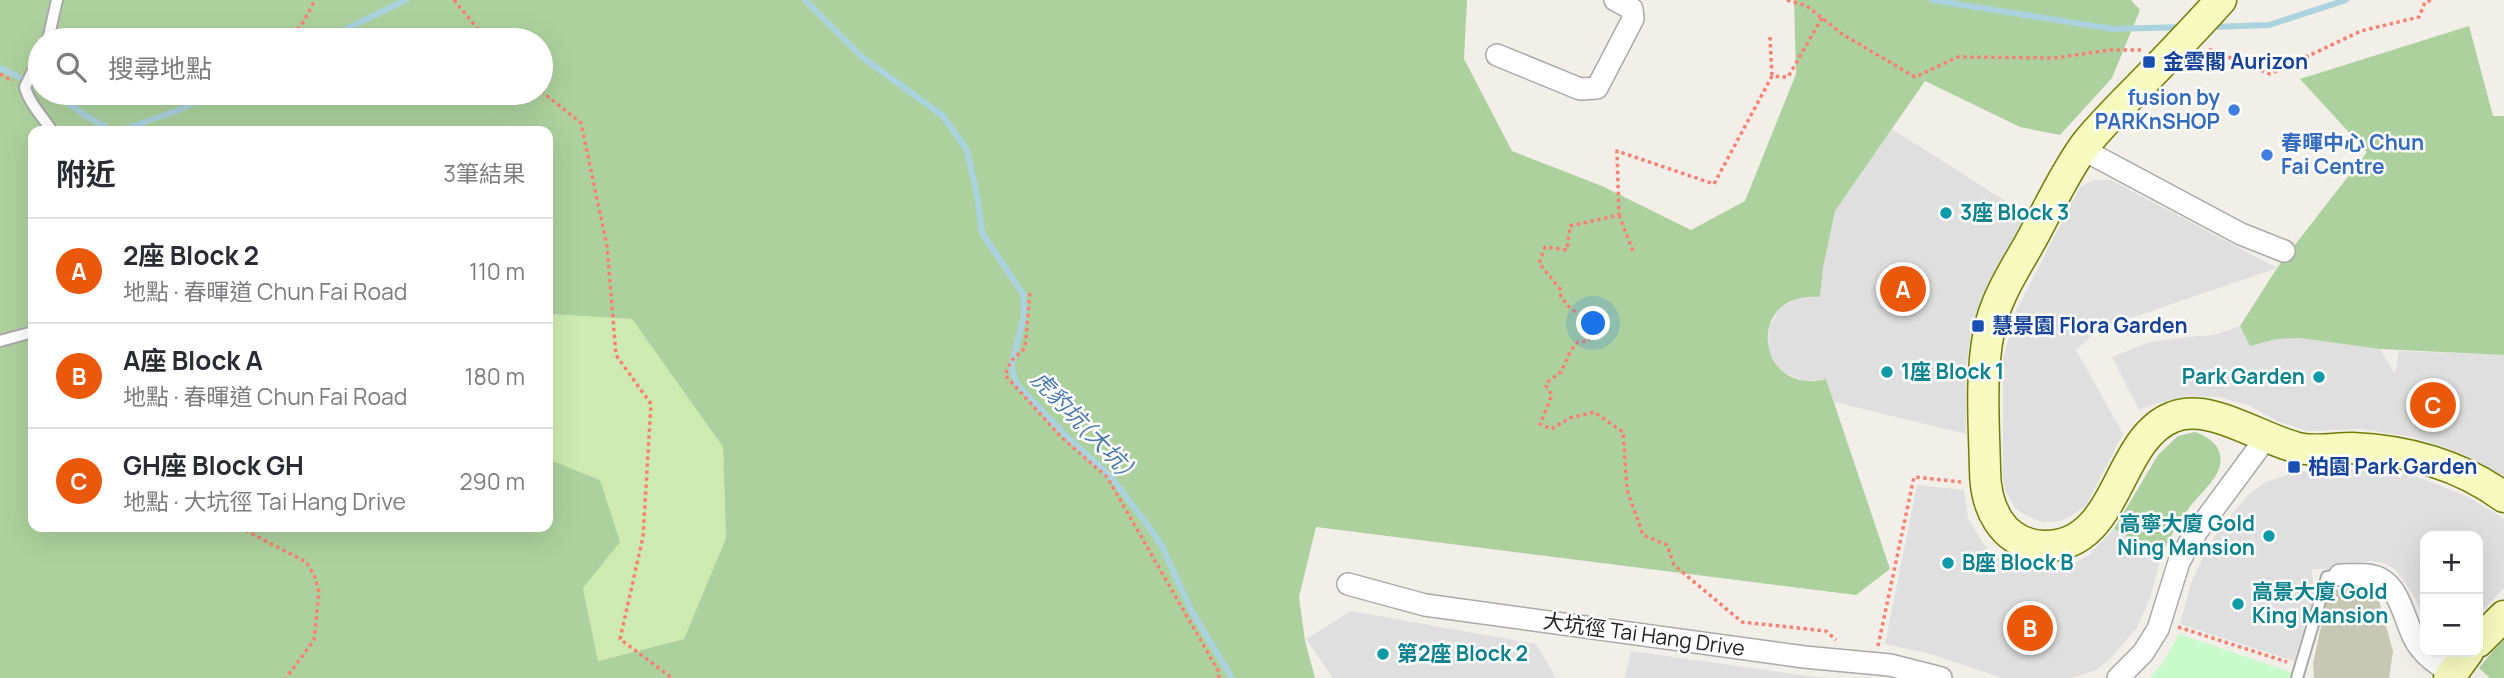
<!DOCTYPE html>
<html lang="zh-TW">
<meta charset="utf-8">
<style>
body{margin:0;font-family:Manrope,"Noto Sans TC",sans-serif;background:#f7f7f7;color:#2b2b33}
.controls{position:absolute;right:21px;bottom:21px;display:grid;overflow:hidden;border-radius:14px;box-shadow:0 7px 28px #0002}
.controls button{width:63px;height:63px;display:grid;place-items:center;padding:0;border:0;border-bottom:2px solid #e1e1e2;background:#fff;color:#2b2b33;font:35px sans-serif}
.you{position:absolute;left:1594px;top:324px;width:24px;height:24px;margin:-18px;border:5px solid #fff;border-radius:50%;background:#1a73e8;box-shadow:0 0 0 10px #1a73e833}
.badge{display:grid;place-items:center;width:46px;height:46px;border-radius:50%;background:#ea580c;color:#fff;font-size:23px;font-weight:700}
.pin{position:absolute;translate:-50% -50%;border:4px solid #fff;box-shadow:0 2px 7px #0006}
.list{margin:0;padding:0;list-style:none}
h2{display:flex;justify-content:space-between;align-items:center;height:91px;margin:0;padding:0 28px;font-size:30px}
h2 small{font-size:23px;font-weight:400;color:#7c7c81}
.list li{display:grid;grid-template-columns:46px 1fr auto;gap:21px;align-items:center;box-sizing:border-box;height:105px;padding:0 28px;border-top:2px solid #e1e1e2}
.list b{display:block;font-size:26px;white-space:nowrap}
.list p{margin:0;font-size:23px;white-space:nowrap;color:#7c7c81}
.list em{font-size:23px;font-style:normal;color:#7c7c81}
.icon{flex:none;width:38px;height:38px;fill:none;stroke:currentColor;stroke-width:2;stroke-linecap:round;stroke-linejoin:round}
.map{position:relative;flex:none;width:2504px;height:678px;overflow:hidden}
.search{position:absolute;background:#fff;box-shadow:0 7px 28px #0002;left:28px;top:28px;width:525px;height:77px;display:flex;align-items:center;gap:18px;box-sizing:border-box;padding:0 24px;border-radius:38px;color:#7c7c81;font-size:26px}
.panel{position:absolute;background:#fff;box-shadow:0 7px 28px #0002;left:28px;top:126px;width:525px;height:406px;border-radius:14px}
.map>svg:first-child{display:block}
</style>
<div class="map">
<svg width="2504" height="678" viewBox="0 0 2504 678">
<rect width="100%" height="100%" fill="#f2efe9"/>
<!-- residential -->
<g fill="#e0dfdf">
<path d="M1892,129L2026,214L1987,285L1971,330L1966,372V434L1834,402L1826,379L1805,381L1786,374L1778,367L1768,349L1769,327L1780,308L1798,298L1820,297L1823,268L1835,211Z"/>
<path d="M2095,180H2111L2277,268L2099,329L2076,350L2123,434L2086,505L2070,517L2061,521L2042,522L2023,514L2015,508L2005,490L2003,480V360L2015,313L2080,187Z"/>
<path d="M2240,326L2250,346L2276,339L2300,338L2380,349L2395,374L2399,351L2504,355V477L2463,454L2413,437L2361,429L2307,431L2277,421L2250,406L2219,397L2186,396L2154,404L2139,410L2112,357L2147,343L2186,337L2214,335Z"/>
<path d="M2351,469L2398,473L2421,478L2466,496L2500,516L2504,520V588L2478,615V536H2425V620L2412,593L2395,569L2383,563L2371,561L2358,563L2347,569H2312L2314,594L2294,661L2180,624L2191,583L2208,546L2224,523L2251,492L2266,482L2295,472Z"/>
<path d="M1917,485L1964,490L1968,518L1982,542L1991,552L2015,566L2042,571L2068,567L2089,555L2114,529L2161,556L2151,596L2137,628L2108,661L2096,670L2072,678H2002L1931,654L1885,644Z"/>
<path d="M1351,611L1536,644L1556,678H1333L1306,639Z"/>
<path d="M1631,651L1808,676L1831,678H1625Z"/>
</g>
<!-- construction -->
<path fill="#c7c7b4" d="M2357,586L2369,590L2379,601L2393,651L2389,678H2314L2313,663L2329,591Z"/>
<!-- grass -->
<path fill="#cdebb0" d="M548,314L632,319L723,447L726,538L684,639L598,661L583,588L600,480L548,459Z"/>
<!-- forest -->
<g fill="#add19e" fill-rule="evenodd">
<path d="M0,0H1467L1464,59L1512,151L1602,186L1691,230L1745,201L1796,74L1794,0H2131L2140,10L2112,78L2060,135L2020,127L1925,81L1835,211L1823,268L1820,297C1744,290 1755,397 1826,379L1890,569L1856,595L1316,527L1299,597L1305,641L1315,678H0ZM40,40H541V93H40ZM33,131H548V314L632,319L723,447L726,538L684,639L598,661L583,588L620,542L600,480L548,459V527H33Z"/>
<path d="M2469,26L2493,116H2504V355L2380,349L2300,338L2276,339L2250,346L2240,326L2277,268L2367,152L2300,79Z"/>
<path d="M2195,432C2204,435 2211,439 2217,447C2231,471 2201,491 2189,508C2178,523 2169,539 2161,556L2114,529L2158,455L2178,436Z"/>
<path d="M2504,638V678H2490L2479,668Z"/>
</g>
<!-- park -->
<path fill="#c8facc" d="M2179,634L2293,673L2287,678H2150L2165,660Z"/>
<g fill="none" stroke-linecap="round" stroke-linejoin="round">
<!-- stream -->
<g stroke="#aad3df" stroke-width="6">
<path d="M805,0L862,57L943,116L967,150L978,200L982,233L1023,294L1024,316L1011,367L1017,384L1064,434L1112,478L1149,527L1162,546L1191,610L1232,678"/>
<path d="M1932,0L2113,29L2183,27"/>
<path d="M2212,27L2269,25L2346,0"/>
<path d="M323,40L406,0"/>
<path d="M0,68L19,77"/>
<path d="M36,85L40,88"/>
<path d="M51,93C73,105 92,123 116,131"/>
<path d="M119,131L179,110L215,93"/>
</g>
<defs>
<g id="lane">
<path d="M48,40L57,0"/>
<path d="M40,56L25,87C29,103 43,117 52,131"/>
<path d="M0,341L33,332"/>
<path d="M2297,678L2327,577L2340,575"/>
</g>
<g id="street">
<path d="M1497,55L1580,89L1597,88L1633,19L1632,9L1615,0"/>
<path d="M2082,149L2241,234L2284,251"/>
<path d="M2340,575C2353,575 2368,573 2379,578C2401,589 2404,620 2415,640C2423,655 2437,665 2452,673"/>
<path d="M1348,584L1425,605L1804,657L1890,665L1941,678"/>
<path d="M2118,678L2143,653L2158,629L2179,562L2192,538L2266,438"/>
</g>
<g id="secondary">
<path d="M2221,0C2194,30 2166,59 2138,88C2120,106 2101,125 2085,145C2063,175 2047,212 2029,244C2013,272 1995,300 1989,331C1980,376 1984,424 1985,469C1985,506 2001,544 2043,546C2119,549 2115,439 2173,417C2210,402 2260,439 2298,448C2316,452 2334,448 2352,448C2406,450 2460,465 2504,497"/>
<path d="M2478,642L2504,616"/>
<path d="M2449,678L2468,652"/>
</g>
</defs>
<!-- lane casing -->
<use href="#lane" stroke="#a9a9a9" stroke-width="14"/>
<!-- street casing -->
<use href="#street" stroke="#a9a9a9" stroke-width="24"/>
<!-- secondary casing -->
<use href="#secondary" stroke="#707d05" stroke-width="33"/>
<!-- path -->
<g stroke="#fa8072" stroke-width="3.5" stroke-dasharray="3.5 3.5" stroke-linecap="butt">
<path d="M454,0L487,40"/>
<path d="M1787,0L1807,6L1842,34L1915,77L1958,57L2054,58L2109,50H2141"/>
<path d="M1822,18L1788,77L1772,76L1714,184L1617,151L1619,215L1570,226L1567,250L1545,247L1539,263L1560,289L1561,297L1568,306L1595,327L1588,332L1589,341L1578,342L1571,350L1561,372L1546,383V386L1552,395L1540,424L1551,429L1570,418L1594,412L1623,432L1627,490L1643,535L1667,545L1674,565L1742,622L1826,631L1836,640"/>
<path d="M1770,37L1772,76"/>
<path d="M288,40L304,21L315,0"/>
<path d="M2209,49L2270,74L2361,31L2419,17L2425,2L2432,0"/>
<path d="M0,74L13,81"/>
<path d="M541,91L581,123L607,246L616,355L651,404L643,537L620,639L672,678"/>
<path d="M246,94L247,93"/>
<path d="M1619,215L1633,251"/>
<path d="M1030,293L1025,348L1011,361L1005,375L1061,437L1107,477L1220,674L1218,678"/>
<path d="M239,527L306,562L314,575L319,592L314,640L286,678"/>
<path d="M2178,627L2287,662"/>
<path d="M1878,646L1914,477L1961,482"/>
</g>
<!-- lane -->
<use href="#lane" stroke="#fff" stroke-width="10"/>
<!-- street -->
<use href="#street" stroke="#fff" stroke-width="21"/>
<!-- secondary -->
<use href="#secondary" stroke="#f7fabf" stroke-width="30"/>
</g>
<!-- markers -->
<g fill="#1a4fb4" stroke="#fff" stroke-width="2.5">
<rect x="2142" y="55" width="14" height="14" rx="3.5"/>
<rect x="1971" y="319" width="14" height="14" rx="3.5"/>
<rect x="2287" y="460" width="14" height="14" rx="3.5"/>
</g>
<g fill="#3f7fe0" stroke="#fff" stroke-width="2.5">
<circle cx="2234" cy="110" r="7"/>
<circle cx="2267" cy="155" r="7"/>
</g>
<g fill="#0f9aa8" stroke="#fff" stroke-width="2.5">
<circle cx="1946" cy="213" r="7"/>
<circle cx="1887" cy="372" r="7"/>
<circle cx="2319" cy="377" r="7"/>
<circle cx="2269" cy="536" r="7"/>
<circle cx="1948" cy="563" r="7"/>
<circle cx="2238" cy="604" r="7"/>
<circle cx="1383" cy="654" r="7"/>
</g>
<g text-anchor="middle" stroke-width="5" stroke-linejoin="round" paint-order="stroke">
<!-- transit labels -->
<g font-size="21" font-weight="bold" fill="#164399" stroke="#fff" text-anchor="start">
<text x="2163" y="69">金雲閣 Aurizon</text>
<text x="1992" y="333">慧景園 Flora Garden</text>
<text x="2308" y="474">柏園 Park Garden</text>
</g>
<!-- shop labels -->
<g font-size="21" font-weight="bold" fill="#366cbe" stroke="#fff" text-anchor="end">
<text x="2220" y="105">fusion by<tspan x="2220" dy="24">PARKnSHOP</tspan></text>
<text x="2281" y="150" text-anchor="start">春暉中心 Chun<tspan x="2281" dy="24">Fai Centre</tspan></text>
</g>
<!-- culture labels -->
<g font-size="21" font-weight="bold" fill="#0d838f" stroke="#fff" text-anchor="start">
<text x="1960" y="220">3座 Block 3</text>
<text x="1901" y="379">1座 Block 1</text>
<text x="2305" y="384" text-anchor="end">Park Garden</text>
<text x="2255" y="531" text-anchor="end">高寧大廈 Gold<tspan x="2255" dy="24">Ning Mansion</tspan></text>
<text x="1962" y="570">B座 Block B</text>
<text x="2252" y="599">高景大廈 Gold<tspan x="2252" dy="24">King Mansion</tspan></text>
<text x="1397" y="661">第2座 Block 2</text>
</g>
<!-- street labels -->
<g font-size="21" fill="#222" stroke="#fff">
<text transform="translate(1644 635) rotate(8)" y="7">大坑徑 Tai Hang Drive</text>
</g>
<!-- water labels -->
<g font-size="23" font-style="italic" fill="#4a7aab" stroke="#fff">
<text transform="translate(1082 423) rotate(46)" y="8">虎豹坑(大坑)</text>
</g>
</g>
</svg>
<div class="controls">
<button>+</button>
<button>−</button>
</div>
<div class="you"></div>
<div class="pin badge" style="left:1903px;top:289px">A</div>
<div class="pin badge" style="left:2030px;top:628px">B</div>
<div class="pin badge" style="left:2433px;top:405px">C</div>
<div class="search"><svg class="icon" aria-label="search" viewBox="0 0 24 24"><circle cx="10" cy="10" r="6"/><path d="M15 15l6 6"/></svg>搜尋地點</div>
<section class="panel">
<h2>附近<small>3筆結果</small></h2>
<ul class="list">
<li><span class="badge">A</span><div><b>2座 Block 2</b><p>地點 · 春暉道 Chun Fai Road</p></div><em>110 m</em></li>
<li><span class="badge">B</span><div><b>A座 Block A</b><p>地點 · 春暉道 Chun Fai Road</p></div><em>180 m</em></li>
<li><span class="badge">C</span><div><b>GH座 Block GH</b><p>地點 · 大坑徑 Tai Hang Drive</p></div><em>290 m</em></li>
</ul>
</section>
</div>
